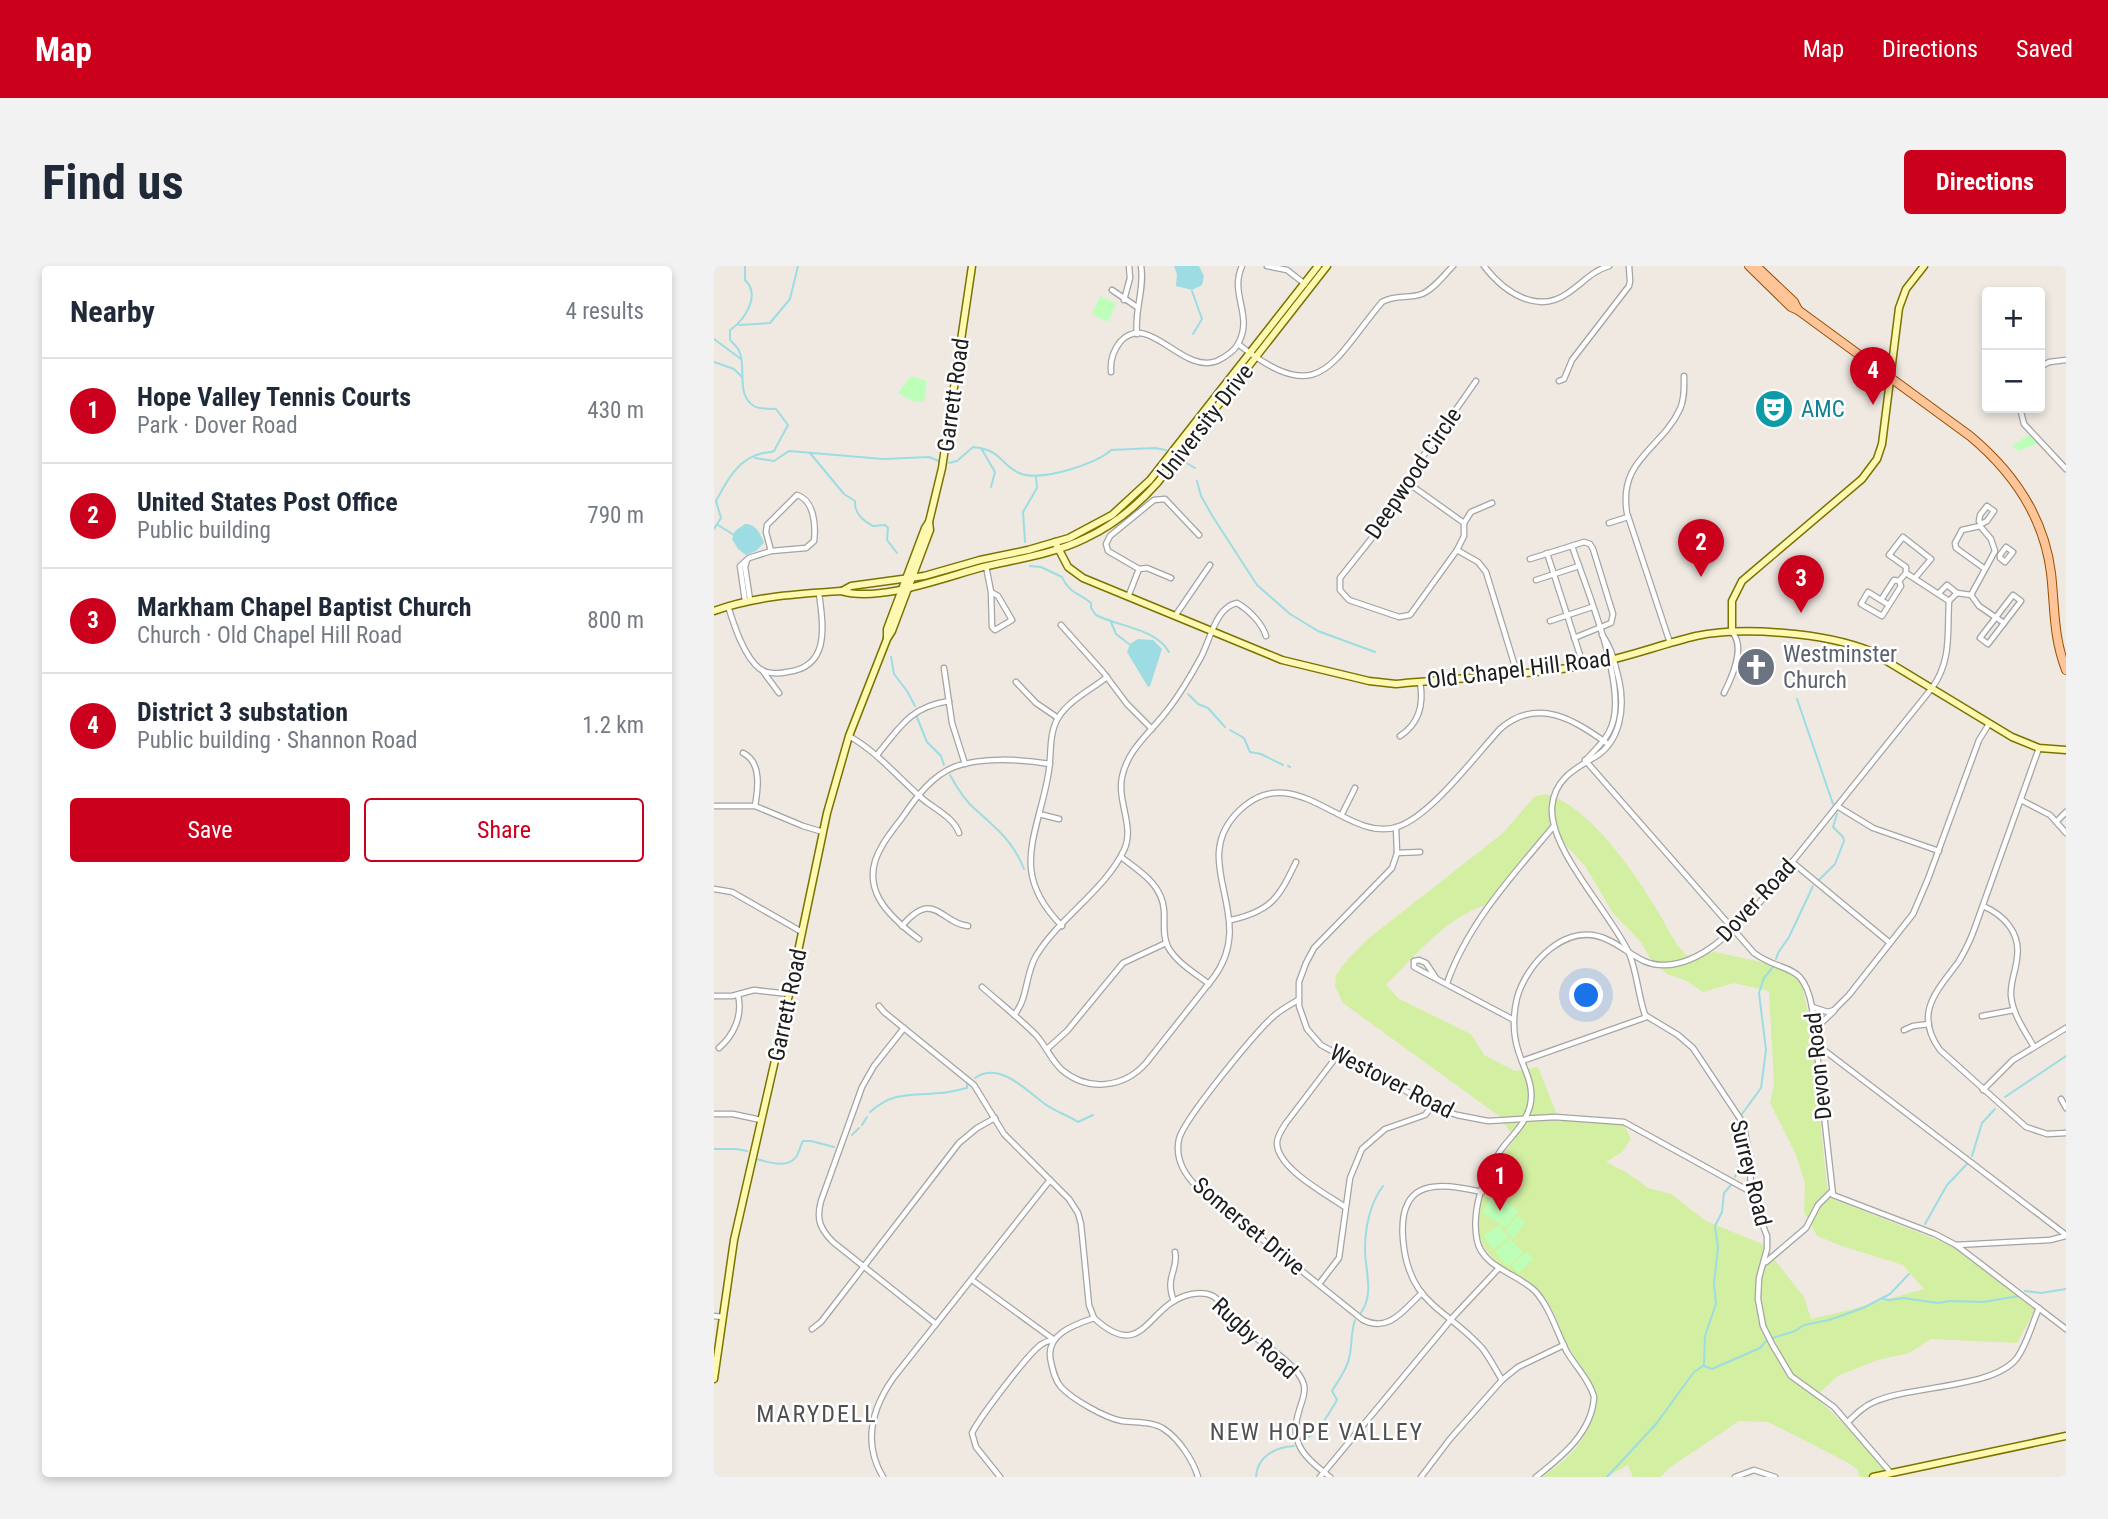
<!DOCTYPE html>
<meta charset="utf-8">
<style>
body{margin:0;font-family:"Roboto Condensed",sans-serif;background:#f2f2f3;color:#1f2937}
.controls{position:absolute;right:21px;top:21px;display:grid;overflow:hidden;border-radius:7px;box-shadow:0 4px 10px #0003}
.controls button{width:63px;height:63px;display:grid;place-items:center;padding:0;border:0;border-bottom:2px solid #e0e1e3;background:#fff;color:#1f2937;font:35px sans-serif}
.you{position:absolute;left:873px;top:730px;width:24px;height:24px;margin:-18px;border:5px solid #fff;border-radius:50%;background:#1a73e8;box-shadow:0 0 0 10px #1a73e833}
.badge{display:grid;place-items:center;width:46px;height:46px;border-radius:50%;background:#ca001c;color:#fff;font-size:23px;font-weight:700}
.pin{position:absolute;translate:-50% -58px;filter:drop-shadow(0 2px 4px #0008)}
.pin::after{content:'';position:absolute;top:37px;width:24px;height:21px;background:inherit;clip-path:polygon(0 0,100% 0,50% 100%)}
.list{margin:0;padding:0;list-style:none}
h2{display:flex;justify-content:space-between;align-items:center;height:91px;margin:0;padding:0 28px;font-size:30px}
h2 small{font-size:23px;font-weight:400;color:#747a83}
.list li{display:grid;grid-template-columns:46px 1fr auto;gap:21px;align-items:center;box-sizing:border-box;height:105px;padding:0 28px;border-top:2px solid #e0e1e3}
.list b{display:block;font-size:26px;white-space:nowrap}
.list p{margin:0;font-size:23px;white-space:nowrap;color:#747a83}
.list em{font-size:23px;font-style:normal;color:#747a83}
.actions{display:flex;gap:14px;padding:21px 28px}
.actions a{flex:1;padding:16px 0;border:2px solid #ca001c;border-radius:7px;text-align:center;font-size:24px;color:#ca001c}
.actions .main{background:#ca001c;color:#fff}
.map{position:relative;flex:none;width:1352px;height:1211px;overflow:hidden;border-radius:7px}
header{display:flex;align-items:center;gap:42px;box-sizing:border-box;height:98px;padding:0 35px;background:#ca001c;color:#fff}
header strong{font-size:33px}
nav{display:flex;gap:38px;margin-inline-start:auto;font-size:24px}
.intro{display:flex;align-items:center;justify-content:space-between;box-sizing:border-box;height:168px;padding:0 42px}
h1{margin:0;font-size:49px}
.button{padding:18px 32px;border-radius:7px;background:#ca001c;color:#fff;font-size:24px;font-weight:700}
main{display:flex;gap:42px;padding:0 42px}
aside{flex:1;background:#fff;border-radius:7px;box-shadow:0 4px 10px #0003}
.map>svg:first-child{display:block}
</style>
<header>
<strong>Map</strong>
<nav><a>Map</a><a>Directions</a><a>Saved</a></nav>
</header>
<div class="intro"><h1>Find us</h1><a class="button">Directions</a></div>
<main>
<aside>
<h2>Nearby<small>4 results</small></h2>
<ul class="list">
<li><span class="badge">1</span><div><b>Hope Valley Tennis Courts</b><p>Park · Dover Road</p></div><em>430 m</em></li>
<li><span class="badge">2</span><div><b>United States Post Office</b><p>Public building</p></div><em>790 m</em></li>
<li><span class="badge">3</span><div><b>Markham Chapel Baptist Church</b><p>Church · Old Chapel Hill Road</p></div><em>800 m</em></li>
<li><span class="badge">4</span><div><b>District 3 substation</b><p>Public building · Shannon Road</p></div><em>1.2 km</em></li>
</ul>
<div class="actions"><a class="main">Save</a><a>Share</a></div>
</aside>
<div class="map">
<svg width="1352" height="1211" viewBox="0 0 1352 1211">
<rect width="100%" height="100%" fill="#efe9e2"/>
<!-- grass -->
<path fill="#d3efa2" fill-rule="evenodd" d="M831,528C872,537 919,604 940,639C951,656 958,675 972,689L1001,686L1065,700L1079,707L1088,718L1097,763L1114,931L1239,980L1318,1039L1321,1044L1303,1077L1217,1073L1195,1087L1163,1094L1124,1110L1106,1126L1107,1136L1132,1160L1177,1211H1146L1143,1203L1133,1196L1054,1156L1025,1155L958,1200L946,1211H919L914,1199L892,1211H828C839,1203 852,1194 861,1183C872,1170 887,1142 882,1124C879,1116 859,1091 854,1079C845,1062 841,1042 827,1027C812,1012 790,1005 776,989C747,959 780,899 801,873L785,850L629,737L621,720L622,709L634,693L655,672L789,567L820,531ZM835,561L871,600L899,647L927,676L936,692L953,708L971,714L989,726L1020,717L1055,725L1060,818L1056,837L1082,889L1091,917L1090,946L1103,970L1128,980L1189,999L1210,1023L1135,1044L1097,1053L1090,1031L1048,978L992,955L957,928L934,922L915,908L892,896L908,886L917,873L910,859L845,854L824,801L801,805L770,789L757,768L685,733L672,719C701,690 732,651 772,639Z"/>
<!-- park -->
<g fill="#bdffb9">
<path d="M386,30L402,37L394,56L378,48Z"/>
<path d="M197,110L213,115L210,136L199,135L184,127Z"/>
<path d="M1316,168L1325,177L1305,185L1298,180Z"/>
<path d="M780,928L804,945L792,962L768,946Z"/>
<path d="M803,950L811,955L800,972L794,968L793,964Z"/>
<path d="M785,959L795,972L779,983L769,970Z"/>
<path d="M796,973L809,987L794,1000L781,986Z"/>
<path d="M813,986L819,993L804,1007L798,999Z"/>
</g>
<!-- water -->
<g fill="#9ddce2">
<path d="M460,0H485L490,10L488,19L478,24L462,20L463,8Z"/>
<path d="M31,258C41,257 47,268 50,277L42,285L32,289L24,283L18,273L21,265Z"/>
<path d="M424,373L439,374L448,383L436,420L434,421L413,386L416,378Z"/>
</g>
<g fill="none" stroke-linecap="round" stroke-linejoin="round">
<!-- stream -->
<g stroke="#9ddce2" stroke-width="2">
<path d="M478,25L488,53L479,68"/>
<path d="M25,59L56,57L76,33L84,0"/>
<path d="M0,73L27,93"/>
<path d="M0,96L20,103L28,111"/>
<path d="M267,182L281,206L277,221"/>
<path d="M96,187L130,228L141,235C140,248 149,255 159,260L171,259L174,262L173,274L183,287"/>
<path d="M41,192L60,195L75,185L169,193L215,191L225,195"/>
<path d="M469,195L481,202"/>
<path d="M235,197L243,195L259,181C289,184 285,198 305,207C324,216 382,199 397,184L441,182L452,184"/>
<path d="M483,215L487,230L499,251L543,319L576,348L604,365L661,386"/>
<path d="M4,259L20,269"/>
<path d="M0,263L7,252L2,235C12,216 24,192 49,187C52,186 56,187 60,185L74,159L62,143C54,142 46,144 40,140C22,129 32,103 26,87C24,81 20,78 16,74V64C31,54 47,29 31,14V0"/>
<path d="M311,276L309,246L323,222L322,211"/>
<path d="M316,300L327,301L348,311C354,326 366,328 377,337V342L382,349C405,361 441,362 455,386"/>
<path d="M397,356L402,368L415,378"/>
<path d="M177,391L180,408L193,425L201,440"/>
<path d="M474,428L484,438L494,442L511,461"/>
<path d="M1083,433L1119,538"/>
<path d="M202,449L213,476L227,490L230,499"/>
<path d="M516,464L530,472L536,486L547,488L569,499"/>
<path d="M574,500L576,501"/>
<path d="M236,509C243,522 251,535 262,544C283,563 299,575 310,603"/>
<path d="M1105,614L1121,598L1130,575L1129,571L1119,561L1123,548"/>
<path d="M1062,693L1064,687L1075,671L1099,620"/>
<path d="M261,812C287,794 314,827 334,840C343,846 355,850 364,856L379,849"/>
<path d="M1291,831L1352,790"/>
<path d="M156,846C180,825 196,830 225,827C235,827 243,824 253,822V817"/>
<path d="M1028,848L1047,822L1052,784L1045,727L1050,712L1059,701"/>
<path d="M148,859L153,851"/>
<path d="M138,869L145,862"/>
<path d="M0,883H22L33,885"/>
<path d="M1258,890L1268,857L1281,843"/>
<path d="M43,893C54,896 73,903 82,891C85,887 86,880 89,875H97L120,881"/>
<path d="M1021,911C1026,899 1030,888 1027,876C1024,867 1021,862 1022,852"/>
<path d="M1211,958L1233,919L1253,898"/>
<path d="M1311,1025L1327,1027L1352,1023"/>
<path d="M1169,1033L1176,1034L1189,1032L1224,1037L1236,1035L1269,1036L1305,1030"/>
<path d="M646,1048C661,1029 651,1005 651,983C651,962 656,937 669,920"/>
<path d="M1059,1072L1081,1065L1090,1059L1115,1054L1149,1042L1176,1028L1195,1008"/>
<path d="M990,1099L991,1070L1002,1038L1000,1017L1004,982L1001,960L1008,946L1010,927L1017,919"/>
<path d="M990,1100L998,1103L1046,1082L1052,1075"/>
<path d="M588,1175C604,1168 614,1149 623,1134L618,1125C625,1113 634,1102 636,1088C638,1076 637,1066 641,1054"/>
<path d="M542,1211C543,1190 562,1181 580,1180"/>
<path d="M893,1211L942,1158L980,1106L989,1100"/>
</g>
<defs>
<g id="street">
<path d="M553,0L573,4L591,18"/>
<path d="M770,0C790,26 823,49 854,27C869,17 878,5 895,0"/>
<path d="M398,24L423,41"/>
<path d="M410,34L416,12L415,0"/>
<path d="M423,68C420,44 431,23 427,0"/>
<path d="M524,78C607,143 616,98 668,36C682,28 695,33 708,28C720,23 730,9 739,0"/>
<path d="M1326,101L1335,96L1352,94"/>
<path d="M397,106C396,94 399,85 406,76C435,44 468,109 503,95C511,91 520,86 524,78C540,49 515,29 528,0"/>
<path d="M762,115L705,196L677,248L626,312V324L635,334L685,351L696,349L743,284L750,270V257L757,246L778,237"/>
<path d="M845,115L850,113L858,94L915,20L916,15L915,0"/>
<path d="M1306,142L1310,158L1352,203"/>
<path d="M694,217L750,257"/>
<path d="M83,229C100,234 102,259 100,275L92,282L57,285L52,266L53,259Z"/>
<path d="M1273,240L1280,245L1273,255L1267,258L1265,255L1266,249Z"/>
<path d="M895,257L914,251"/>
<path d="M1266,260L1248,264L1241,277L1242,282L1271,303"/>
<path d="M858,280C872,322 913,418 898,459C893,474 882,482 872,494"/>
<path d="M1292,281L1299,286L1291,296L1286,292V289Z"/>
<path d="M743,284L764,296L772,306L803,407"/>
<path d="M833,287L866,389"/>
<path d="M816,293L870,276L876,278L879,283L899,348L897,357L860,372"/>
<path d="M33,294L31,301L36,334"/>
<path d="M272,300L277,326L278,361L281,364L298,354L284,330L277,326"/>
<path d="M425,303L433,302L457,312"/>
<path d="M1192,307L1235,335"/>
<path d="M822,314L865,300"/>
<path d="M1185,315L1192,307V301L1175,289L1189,271L1217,293L1201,312"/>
<path d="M1225,327L1233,319L1243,327"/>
<path d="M1257,329L1281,285L1277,273L1266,260L1267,258"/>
<path d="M1257,329L1265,340L1290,357"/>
<path d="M1299,329L1307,335L1274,378L1266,372Z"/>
<path d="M414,331L425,303L394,285L392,278L396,270L440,234L451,233L485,269"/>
<path d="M1167,334L1180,314L1185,315L1187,320L1168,350L1147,338L1154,326L1175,339"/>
<path d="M31,335L26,300L35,292L57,285"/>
<path d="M14,340C20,359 30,391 46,403C53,408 65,408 73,406C117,401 109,359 105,327"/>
<path d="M461,350L496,299"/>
<path d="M836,355L878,341"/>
<path d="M347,359L389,406L413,438L438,463"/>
<path d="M888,369C898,382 901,398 905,414C911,441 907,475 881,491C860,503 840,514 838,541C835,584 896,646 915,687C923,706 924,729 931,749L964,769L979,782L1029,857L1036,891L1037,929L1053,970V983L1045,1012L1044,1033L1049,1060L1058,1078L1077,1110L1120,1141L1177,1207"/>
<path d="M956,377L913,247C904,193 947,184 966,143C971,132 970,120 970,110"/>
<path d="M230,402L238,457L251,498"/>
<path d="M48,404L65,427"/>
<path d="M302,416L322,437L344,452"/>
<path d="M1010,427C1018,411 1032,381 1018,366"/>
<path d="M135,470C165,487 184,512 210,534C221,543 240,552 245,567"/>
<path d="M686,470C706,457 710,438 706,416"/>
<path d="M1325,482L1260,664C1256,675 1251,685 1245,695C1223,725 1199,747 1226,784L1312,861L1333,868L1352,867"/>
<path d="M29,487C48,496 44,523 41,540"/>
<path d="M163,489C186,461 196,441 235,435"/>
<path d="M871,494L1040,687C1070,709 1089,694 1098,741L1119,929L1221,968L1242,979L1352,1063"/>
<path d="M1307,534L1336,549L1352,567"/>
<path d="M0,540H41L89,560L109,566"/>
<path d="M1123,540L1159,562L1225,585"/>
<path d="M325,548L345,553"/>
<path d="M628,548L641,522"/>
<path d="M1343,555L1352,546"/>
<path d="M682,561L683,587L678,602L600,682L592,697L585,716V740L593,763L607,779L723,842L743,849L774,855L841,851L910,856L1037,926"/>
<path d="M683,587L706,586"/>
<path d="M407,591C425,605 448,618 450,644C451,656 448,669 454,681C463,697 481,707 495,718"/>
<path d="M1078,596L1176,677"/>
<path d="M0,623L18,626L88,666"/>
<path d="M1269,640C1290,649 1307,667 1303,692C1302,705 1296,716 1297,730C1299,749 1311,765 1320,781"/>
<path d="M517,654C558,645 565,631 582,596"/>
<path d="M188,660C220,622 226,657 254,660"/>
<path d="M348,660C295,607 323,571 334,510C338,491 334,469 344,452C355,434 377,424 393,411"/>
<path d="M205,673C174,650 143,621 168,580C174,569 183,559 190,549C203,530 218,510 240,501C266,491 308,493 336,498"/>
<path d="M722,712L712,697L705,694L700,695V701L800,754"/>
<path d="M733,717C754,657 799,609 839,561"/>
<path d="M268,721C286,737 305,752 322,769C332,780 337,794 348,804C374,826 410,822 432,797L500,711C544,651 476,599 521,549C578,486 631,578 683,561C717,550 761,490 786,463C824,430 860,454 894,478"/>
<path d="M0,730H18L40,724L75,728"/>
<path d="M584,734C576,739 568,743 561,749C543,764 470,853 465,873C461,891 470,908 483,921L649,1054C676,1067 690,1043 708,1027"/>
<path d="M165,740L170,746L260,819L290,868L355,933L364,947L367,958L375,1039L380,1052"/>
<path d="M1098,741L1114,746L1120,744L1135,729L1199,648L1214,613L1265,474L1275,458"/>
<path d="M300,749C314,733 311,709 322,690C343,654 392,623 410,584C421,561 403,536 408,511C414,483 435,468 452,446C465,430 476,411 486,393C496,376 501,341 523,337C535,344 548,357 552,370"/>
<path d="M1268,750L1300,744"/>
<path d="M190,762L160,800L148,821L107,935C102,953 106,963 119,976L222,1058"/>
<path d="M1100,764L1120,745"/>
<path d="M1190,764L1199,760L1215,758"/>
<path d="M1102,778L1352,969"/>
<path d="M5,782C20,769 29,749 24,729"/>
<path d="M333,783L353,765L409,697L452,677"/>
<path d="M623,790L572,857C568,863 563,870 563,877C563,902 612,928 631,941"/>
<path d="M808,795L933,751"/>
<path d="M1269,824L1299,794L1352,762"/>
<path d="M1347,833L1352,842"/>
<path d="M0,848H19L47,854"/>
<path d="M768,926C746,921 706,912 694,937C688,948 688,961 689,973C694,1038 732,1042 768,1082C776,1092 781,1103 788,1114"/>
<path d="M1242,979L1336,974L1352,970"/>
<path d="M1052,996L1092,962L1104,939L1117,926"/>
<path d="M258,1014L339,1073"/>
<path d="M605,1018L625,992L636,912L648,883L671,863L711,849L719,839"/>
<path d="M460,1035C450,1011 465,1004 461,986"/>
<path d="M0,1050L9,1051"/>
<path d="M98,1063L107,1056L245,877L263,862L281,852"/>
<path d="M1134,1156C1142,1148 1150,1140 1160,1136C1197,1119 1279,1123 1303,1092C1313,1078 1318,1058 1325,1042"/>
<path d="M169,1211C148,1176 158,1142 180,1111L336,914"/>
<path d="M286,1211L262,1181L258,1167C266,1151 315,1086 328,1078C332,1075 335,1075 339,1074"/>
<path d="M484,1211C479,1194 465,1173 450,1163C438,1155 421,1157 408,1155C391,1152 358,1133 347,1121C341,1114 339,1105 337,1096C330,1069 359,1059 380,1052C431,1099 433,1036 478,1028C484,1027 493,1027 499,1030C509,1036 516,1049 524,1058C541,1074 585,1097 590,1119C592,1128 587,1137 585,1145C574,1178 592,1192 616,1211"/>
<path d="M606,1211L740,1050L785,1002"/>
<path d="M707,1211L736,1173L788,1114L804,1101L850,1079"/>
<path d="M822,1211C847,1191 878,1167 880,1131C876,1115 862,1101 853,1086C843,1067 836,1041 821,1025C804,1008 768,1001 763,974C757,944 770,908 787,884C798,869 811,859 816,840C821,819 810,804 804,784C799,768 799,749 803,732C813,696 854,654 894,674C914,683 927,700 951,699C989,698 1021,662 1046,636L1218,422C1238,394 1233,367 1235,335L1243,327L1257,329"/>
<path d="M1021,1211L1040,1204L1061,1211"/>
</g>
<g id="secondary">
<path d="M341,276L354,301L369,312L568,394L655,415L682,418C743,412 807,410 868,400C907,394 944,379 982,370C1029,360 1112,367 1156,385L1298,471L1325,482L1352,484"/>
<path d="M128,325L137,320L210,310L266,294L314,284L355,272L398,249L436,214L604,0"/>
<path d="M0,345C41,330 84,328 127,325C165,337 231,311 269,301C303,293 340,288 372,272C400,259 423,240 444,216L613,0"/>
<path d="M1018,366V335L1028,315L1148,213L1163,193L1168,178L1185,42L1192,23L1210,0"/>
<path d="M173,372V363L211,262L215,256"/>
<path d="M0,1113L20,974L64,781L113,547L135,470L173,373L178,365L216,264L215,256L228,202L258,0"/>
<path d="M1159,1211L1352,1170"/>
</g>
<g id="primary">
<path d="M1035,0L1077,41L1084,44L1256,170C1298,205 1330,251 1337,307C1341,342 1339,370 1352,404"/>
<path d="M1042,0L1080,36L1084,44"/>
</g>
</defs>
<!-- street casing -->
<use href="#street" stroke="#a4a4a4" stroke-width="7"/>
<!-- secondary casing -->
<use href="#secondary" stroke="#787400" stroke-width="9"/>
<!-- primary casing -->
<use href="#primary" stroke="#964f00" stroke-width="10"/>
<!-- street -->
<use href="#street" stroke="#fff" stroke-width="4.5"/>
<!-- secondary -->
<use href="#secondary" stroke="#fff8b0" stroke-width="6"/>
<!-- primary -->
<use href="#primary" stroke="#ffc497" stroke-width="8"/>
</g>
<!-- icons -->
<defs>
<symbol id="theatre-disc" viewBox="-11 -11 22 22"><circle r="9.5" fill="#0f9aa8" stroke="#fff"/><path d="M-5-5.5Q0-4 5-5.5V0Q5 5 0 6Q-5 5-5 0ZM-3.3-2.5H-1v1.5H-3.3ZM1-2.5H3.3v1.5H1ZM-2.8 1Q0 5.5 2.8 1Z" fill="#fff"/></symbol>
<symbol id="church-disc" viewBox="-11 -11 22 22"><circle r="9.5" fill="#6b7280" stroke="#fff"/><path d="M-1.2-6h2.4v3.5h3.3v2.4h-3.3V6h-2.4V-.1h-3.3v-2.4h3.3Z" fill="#fff"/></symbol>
</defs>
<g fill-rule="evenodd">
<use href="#theatre-disc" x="1038" y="121" width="44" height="44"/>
<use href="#church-disc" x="1020" y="379" width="44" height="44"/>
</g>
<g text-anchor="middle" stroke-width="5" stroke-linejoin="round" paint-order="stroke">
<!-- street labels -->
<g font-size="23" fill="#1d1d1d" stroke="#fff">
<text transform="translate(239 129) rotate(-82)" y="8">Garrett Road</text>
<text transform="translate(491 156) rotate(-52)" y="8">University Drive</text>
<text transform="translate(699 207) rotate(-56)" y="8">Deepwood Circle</text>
<text transform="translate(805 403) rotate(-7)" y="8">Old Chapel Hill Road</text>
<text transform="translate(1042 634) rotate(-47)" y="8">Dover Road</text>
<text transform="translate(73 739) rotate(-78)" y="8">Garrett Road</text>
<text transform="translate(1104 800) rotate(-96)" y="8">Devon Road</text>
<text transform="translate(678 815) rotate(27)" y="8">Westover Road</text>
<text transform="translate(1037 907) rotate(76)" y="8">Surrey Road</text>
<text transform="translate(535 960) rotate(40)" y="8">Somerset Drive</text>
<text transform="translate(541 1072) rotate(43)" y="8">Rugby Road</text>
</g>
<!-- culture labels -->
<g font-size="23" fill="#0d838f" stroke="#fff" text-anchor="start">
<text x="1087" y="151">AMC</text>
</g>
<!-- worship labels -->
<g font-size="23" fill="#5b616d" stroke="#fff" text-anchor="start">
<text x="1069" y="396">Westminster<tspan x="1069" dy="26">Church</tspan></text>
</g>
<!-- neighbourhood labels -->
<g font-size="24" letter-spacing="2" fill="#505050" stroke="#fff">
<text x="103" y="1156">MARYDELL</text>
<text x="603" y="1174">NEW HOPE VALLEY</text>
</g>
</g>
</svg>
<div class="controls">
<button>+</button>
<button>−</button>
</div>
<div class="you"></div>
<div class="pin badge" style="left:786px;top:945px">1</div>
<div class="pin badge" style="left:987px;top:311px">2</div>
<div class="pin badge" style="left:1087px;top:347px">3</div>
<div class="pin badge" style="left:1159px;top:139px">4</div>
</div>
</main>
